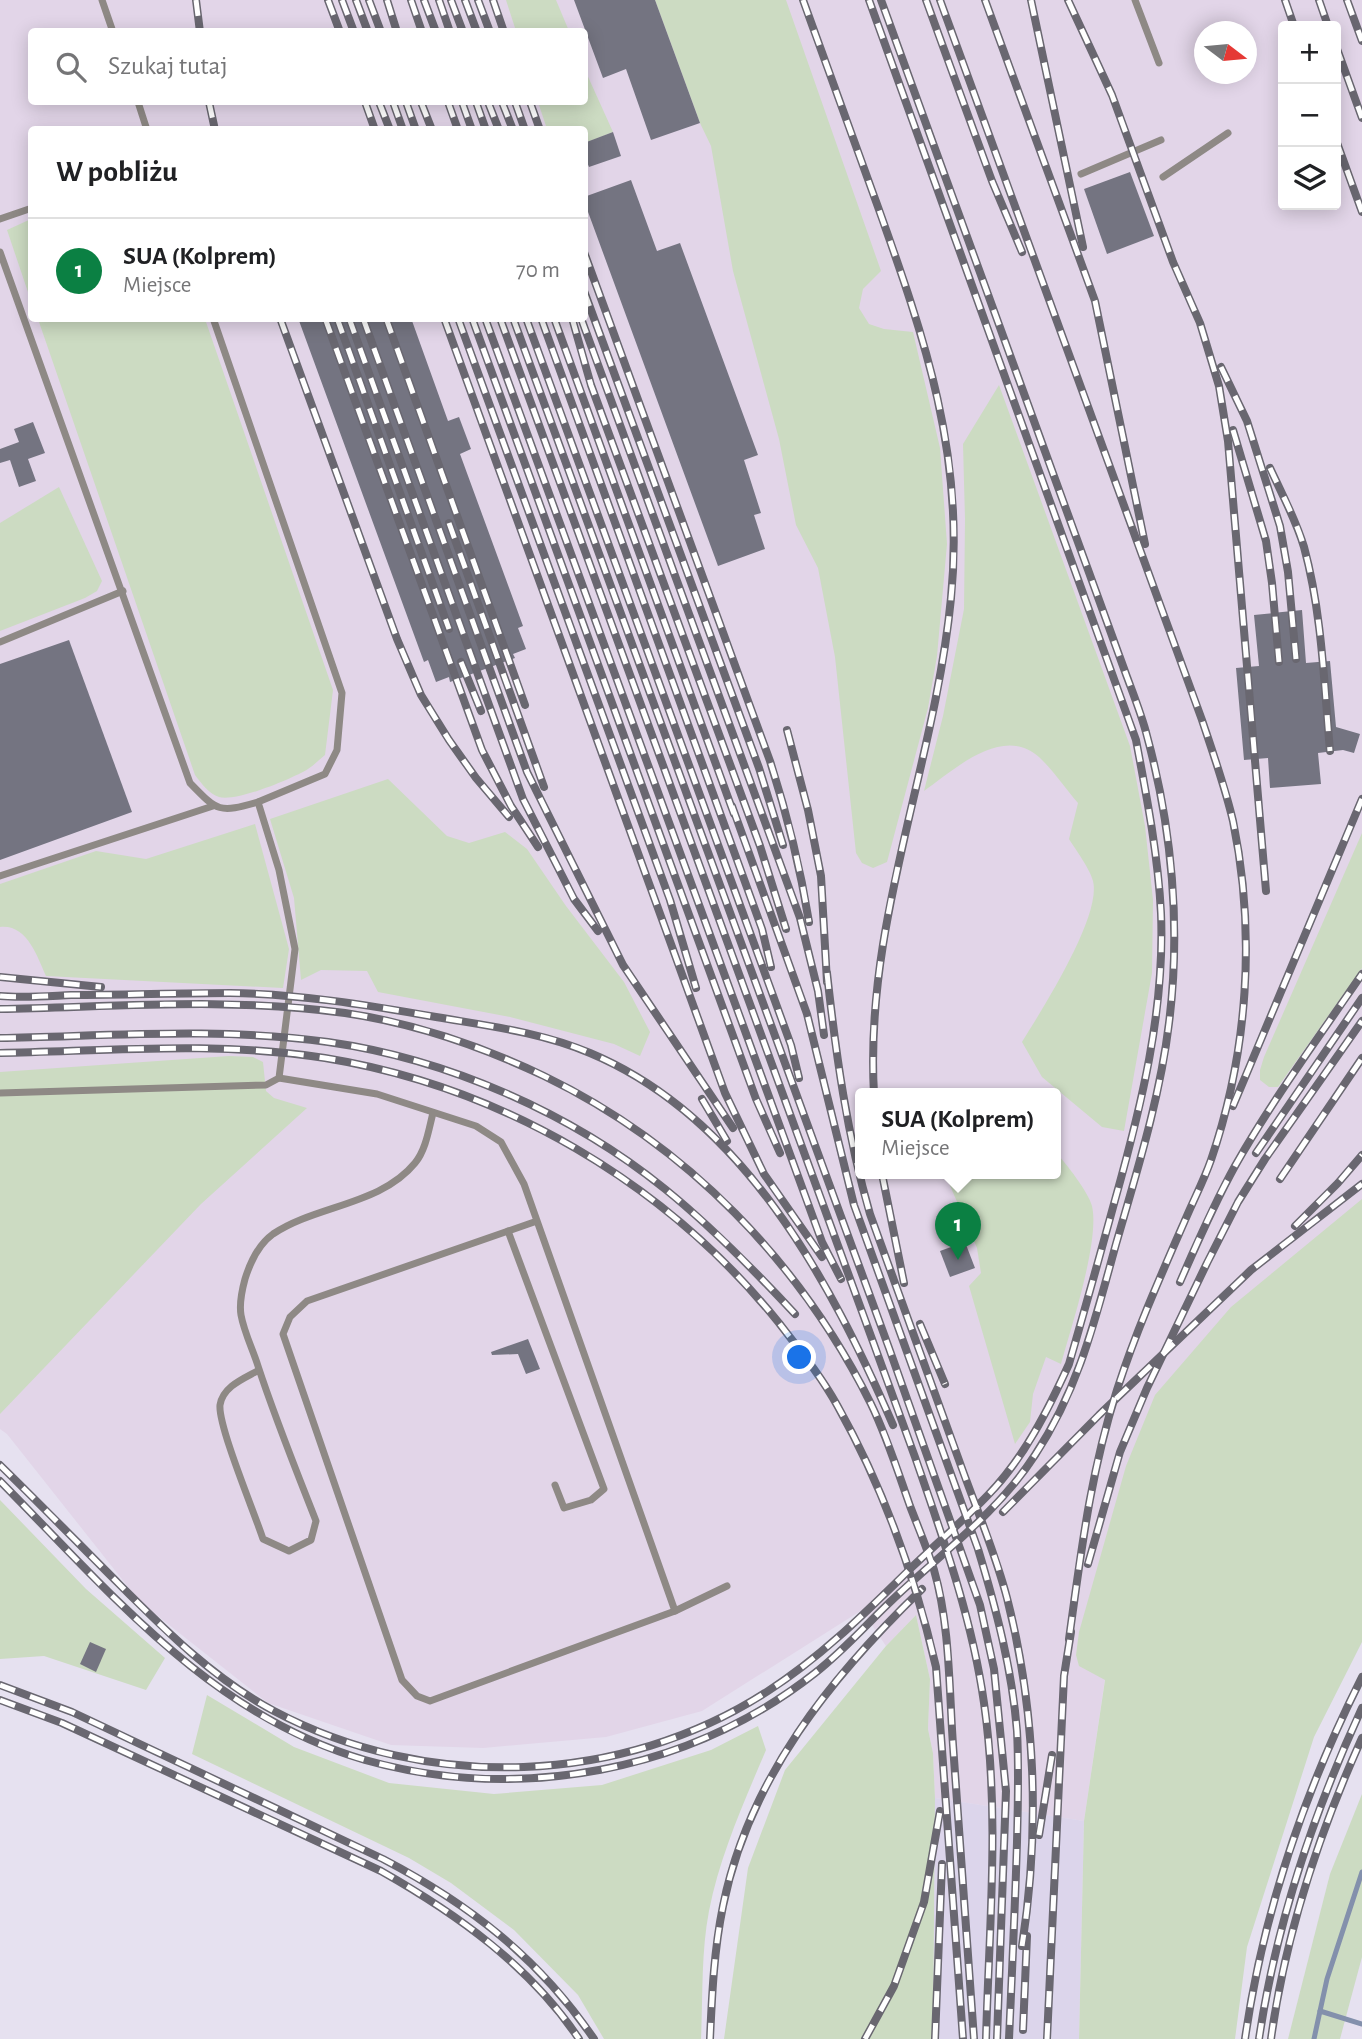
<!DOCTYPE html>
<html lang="pl">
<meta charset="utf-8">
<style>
body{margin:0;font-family:"Alegreya Sans",sans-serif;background:#f2f2f2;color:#202124}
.controls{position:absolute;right:21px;top:21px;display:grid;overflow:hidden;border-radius:7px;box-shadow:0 4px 18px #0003}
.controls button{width:63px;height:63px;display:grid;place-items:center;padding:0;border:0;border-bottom:2px solid #e0e0e0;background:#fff;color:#202124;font:35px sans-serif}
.compass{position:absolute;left:1194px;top:21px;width:63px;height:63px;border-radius:50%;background:#fff;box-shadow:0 4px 18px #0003;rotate:106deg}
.you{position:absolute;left:800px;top:1358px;width:24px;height:24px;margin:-18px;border:5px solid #fff;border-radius:50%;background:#1a73e8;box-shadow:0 0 0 10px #1a73e833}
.badge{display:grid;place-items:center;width:46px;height:46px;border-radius:50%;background:#0b8043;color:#fff;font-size:23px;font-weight:700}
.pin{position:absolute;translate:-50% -58px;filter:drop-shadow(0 2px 4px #0008)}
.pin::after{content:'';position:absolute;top:37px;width:24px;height:21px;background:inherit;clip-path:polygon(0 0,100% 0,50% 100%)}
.popup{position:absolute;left:855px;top:1088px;width:206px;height:91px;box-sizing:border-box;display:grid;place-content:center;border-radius:7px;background:#fff;filter:drop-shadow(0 2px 5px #0005);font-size:23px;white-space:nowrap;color:#757577}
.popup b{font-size:26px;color:#202124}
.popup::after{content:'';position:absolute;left:50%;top:100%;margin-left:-14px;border:14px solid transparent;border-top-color:#fff}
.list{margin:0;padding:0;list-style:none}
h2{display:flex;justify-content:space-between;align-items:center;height:91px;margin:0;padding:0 28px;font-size:30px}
h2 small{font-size:23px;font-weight:400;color:#757577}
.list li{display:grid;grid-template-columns:46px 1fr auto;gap:21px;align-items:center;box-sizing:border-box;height:105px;padding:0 28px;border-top:2px solid #e0e0e0}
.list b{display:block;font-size:26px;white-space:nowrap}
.list p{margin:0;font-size:23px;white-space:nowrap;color:#757577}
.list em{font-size:23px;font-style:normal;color:#757577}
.icon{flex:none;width:38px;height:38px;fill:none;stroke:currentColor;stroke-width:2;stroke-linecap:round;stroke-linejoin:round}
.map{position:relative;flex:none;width:1362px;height:2039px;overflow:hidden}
.search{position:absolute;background:#fff;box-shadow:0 4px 18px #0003;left:28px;top:28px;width:560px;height:77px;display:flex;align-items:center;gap:18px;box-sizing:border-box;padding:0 24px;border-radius:7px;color:#757577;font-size:26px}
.panel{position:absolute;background:#fff;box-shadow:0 4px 18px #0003;left:28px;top:126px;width:560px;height:196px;border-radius:7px}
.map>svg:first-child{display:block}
</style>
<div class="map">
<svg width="1362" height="2039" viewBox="0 0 1362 2039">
<rect width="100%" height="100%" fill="#e6e1f0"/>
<!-- industrial -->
<path fill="#e2d5e8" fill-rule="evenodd" d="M0,0H1362V1275L1115,1611L1084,1821L935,1798L933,1753L928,1729L930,1679L916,1615L886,1646L862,1610L702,1711L606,1737L483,1748L391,1745L268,1703L140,1602L7,1434L0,1429ZM1283,26H1336V205H1283ZM32,32H584V102H32ZM1204,32H1246V74H1204ZM32,130H584V318H32ZM860,1094H1056V1174H860Z"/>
<!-- built -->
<path fill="#dcd5eb" d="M935,1798L1084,1821L1079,2039H933Z"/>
<!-- green -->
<g fill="#ccdbc2">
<path d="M506,0H556L569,31H516Z"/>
<path d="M655,0H786L881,271L863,289L859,308L869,324L884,329L913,332L940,448L947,544L937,656L928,708L887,862L873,868L862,863L856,853L835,657L818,568L796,525L779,439L733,271L711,146L700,123Z"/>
<path d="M585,70L613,132L585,143L584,130L547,129L538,102H584Z"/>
<path d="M31,219V301L7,230Z"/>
<path d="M38,319H205L333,690L325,755C319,760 314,765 308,769C292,779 236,802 219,797C209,794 202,784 195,775Z"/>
<path d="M999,385L1130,746L1145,826L1153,900L1152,973L1124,1131L1102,1127L1042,1077L1022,1042C1041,1011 1102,916 1093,881C1090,869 1076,850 1069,839L1078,803C1065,788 1053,770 1039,757C1002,724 954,770 924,791L943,716L964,609L965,519L963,444Z"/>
<path d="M59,487L102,581L97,591L85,598L0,631V523Z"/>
<path d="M388,779L447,836L469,843L505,832L527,849L566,906L624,982L650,1032L640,1056L614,1044L510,1017L378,992L367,971L321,970L301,980L294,898L270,819Z"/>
<path d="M255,824L289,949L283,988L46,976C37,956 27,924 0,927V884L96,851L146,859Z"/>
<path d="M1362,833V968L1278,1087H1269L1260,1080V1070L1264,1057Z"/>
<path d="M229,1056L253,1057L263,1062L266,1091L274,1098L307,1108L201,1204L0,1414V1072Z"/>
<path d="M1056,1152C1066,1164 1088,1191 1092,1206C1100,1240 1071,1328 1061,1364L1046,1357L1033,1394L1030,1422L1015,1444L969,1286L981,1273L977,1248L945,1174H1056Z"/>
<path d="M1362,1199V1642L1314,1737L1247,1947L1235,2039H1079L1084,1821L1105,1680L1079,1666L1076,1655L1079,1632L1126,1466L1155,1395L1231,1307Z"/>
<path d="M0,1500L86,1589L165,1658L146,1690L44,1656L0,1659Z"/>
<path d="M916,1615L930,1679L928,1729L933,1753L935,1798L933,2039H724L748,1868L785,1770L886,1646Z"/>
<path d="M207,1695L294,1747L389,1783L494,1794L602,1785L711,1750L758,1726L766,1750C744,1802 720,1855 709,1911C701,1952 703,1997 701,2039H604L578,1995L514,1930L451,1883L409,1858L192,1754Z"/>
<path d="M1362,1794V1957L1340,2039H1288L1330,1874Z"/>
</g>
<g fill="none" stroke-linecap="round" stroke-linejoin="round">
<!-- stream -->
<g stroke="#8390ac" stroke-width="5">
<path d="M1320,2011L1327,1979L1362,1872"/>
<path d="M1314,2039L1320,2011L1362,2024"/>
</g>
</g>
<!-- building -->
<g fill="#747481">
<path d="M574,0H655L700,123L651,140L626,69L603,78Z"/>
<path d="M613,132L621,156L589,167L584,155V143Z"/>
<path d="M1130,172L1154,236L1107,254L1084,189Z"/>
<path d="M631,180L657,251L680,243L758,455L744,460L761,513L754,515L765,549L718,566L584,201V197Z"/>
<path d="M298,318H411L448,421L459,417L471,449L460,454L523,626L518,628L526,649L513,654L515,658L450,682L449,677L436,682L428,660L424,662Z"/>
<path d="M33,422L45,453L28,459L36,481L19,487L10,460L0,463V449L19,442L14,429Z"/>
<path d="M1302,610L1306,663L1330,661L1336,727L1360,734L1354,753L1343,750L1318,753L1321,784L1270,788L1268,758L1244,760L1236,668L1259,666L1254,615Z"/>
<path d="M69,640L132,812L0,860V664Z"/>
<path d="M965,1242L975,1268L950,1277L940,1251Z"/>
<path d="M528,1339L540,1369L526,1374L518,1354L492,1355L491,1352Z"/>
<path d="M90,1642L106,1649L96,1672L80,1664Z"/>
</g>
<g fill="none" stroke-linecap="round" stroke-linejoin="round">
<!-- lane -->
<g stroke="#8e8985" stroke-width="7">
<path d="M102,0L113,32"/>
<path d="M1135,0L1159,63"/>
<path d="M138,102L147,130"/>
<path d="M1081,174L1161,140"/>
<path d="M1163,177L1228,133"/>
<path d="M0,219L32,208"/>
<path d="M0,252L190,783C218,812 219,813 258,802"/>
<path d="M0,642L123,591"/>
<path d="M0,876L213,806"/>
<path d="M279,1078L377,1094L476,1126L501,1142L524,1184L675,1611L430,1701L417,1696L402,1680L283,1334L290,1317L307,1301L537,1221"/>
<path d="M0,1093L266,1085L279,1078L295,949L279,870L258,802L325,774L337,750L342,693L213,318"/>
<path d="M508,1231L604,1489L591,1500L564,1508L555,1485"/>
<path d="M259,1370C245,1378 223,1386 220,1405C218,1426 255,1514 263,1539L289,1551L311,1540L316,1521C296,1470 275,1418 258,1366C253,1350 244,1332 241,1315C239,1303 242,1290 245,1279C250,1263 259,1244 273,1234C316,1205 381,1205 415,1163C426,1150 429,1128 433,1113"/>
<path d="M675,1611L727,1586"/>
</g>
<defs>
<g id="rail">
<path d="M196,0L200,32"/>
<path d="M328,0L340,32"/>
<path d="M342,0L354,32"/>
<path d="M356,0L368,32"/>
<path d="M369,0L381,32"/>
<path d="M387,0L397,32"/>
<path d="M411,0L422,32"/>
<path d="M424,0L436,32"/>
<path d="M439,0L450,32"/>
<path d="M451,0L463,32"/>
<path d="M465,0L477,32"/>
<path d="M478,0L490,32"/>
<path d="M493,0L504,32"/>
<path d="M803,0C828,69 853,138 878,207C925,339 965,455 951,598C935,765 864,924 874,1094"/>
<path d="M926,0L992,181L1022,252"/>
<path d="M940,0L1202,720C1213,753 1225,787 1233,821C1256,933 1248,1052 1211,1160C1204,1180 1194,1199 1186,1218C1161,1275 1136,1331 1117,1390C1090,1474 1081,1553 1069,1639"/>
<path d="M985,0L1095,301L1145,544"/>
<path d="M1031,0L1083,247"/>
<path d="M1068,0L1112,95L1173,262L1200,323L1219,386L1228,441L1266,891"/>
<path d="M1285,0L1294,26"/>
<path d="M1319,0L1328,26"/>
<path d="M1347,0L1362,41"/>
<path d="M1336,46L1362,118"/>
<path d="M209,102L215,130"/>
<path d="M365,102L375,130"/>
<path d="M379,102L390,130"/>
<path d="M393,102L403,130"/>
<path d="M406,102L416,130"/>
<path d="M421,102L432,130"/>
<path d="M448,102L458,130"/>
<path d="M462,102L472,130"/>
<path d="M476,102L486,130"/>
<path d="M488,102L499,130"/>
<path d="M502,102L513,130"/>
<path d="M515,102L525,130"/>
<path d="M530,102L540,130"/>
<path d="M1336,140L1362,212"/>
<path d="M584,252L770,761C787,814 800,866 809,922"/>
<path d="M584,291L759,768L783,845"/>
<path d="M280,318L397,639L421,695L449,740L476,778L509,817"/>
<path d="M325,318L482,750L511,806L538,847"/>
<path d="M337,318L449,629"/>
<path d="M349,318L523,799L574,899L598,931"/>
<path d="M363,318L527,772L623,965L733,1128"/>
<path d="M386,318L525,705"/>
<path d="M444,318L725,1093L764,1174L822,1257"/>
<path d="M458,318L670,900L696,988"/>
<path d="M472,318L756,1099L780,1153"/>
<path d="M485,318L822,1242L841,1279"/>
<path d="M500,318L915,1457C943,1538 972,1618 984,1703C1000,1814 989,1928 986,2039"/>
<path d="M513,318L889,1348L980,1605L994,1669L1006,1791L997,2039"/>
<path d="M526,318L791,1045L799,1078"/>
<path d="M541,318L762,929L771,967"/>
<path d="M554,318L734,814"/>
<path d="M572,318L591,385L760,846L786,929"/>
<path d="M581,318L800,918L818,991L824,1035"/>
<path d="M1221,367L1247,421L1280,526L1288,572L1296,659"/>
<path d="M1233,430L1266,541L1272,583L1279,662"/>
<path d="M1270,468C1282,494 1296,520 1304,547C1322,613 1324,683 1330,751"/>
<path d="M449,523L544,787"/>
<path d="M461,662L481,711"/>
<path d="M787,730L808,810L821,876L827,982"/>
<path d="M732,806L807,1014L854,1205L978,1549C996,1608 1012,1669 1017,1731C1019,1768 1018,1805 1017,1842C1015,1908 1012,1973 1009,2039"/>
<path d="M827,973C836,1055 847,1135 870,1214C900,1297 930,1380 960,1463C976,1508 995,1552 1007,1598C1036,1711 1040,1831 1022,1946"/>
<path d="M0,977L101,987"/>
<path d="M0,996C23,998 48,996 71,995C124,995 177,993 230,993C300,994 367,1005 436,1017C488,1026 541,1032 590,1053C743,1117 830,1280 893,1425"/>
<path d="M0,1009C114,1007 231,997 345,1013C414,1023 481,1046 544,1076C687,1145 801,1263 871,1404C887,1437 898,1472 910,1506C918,1527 927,1548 934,1570C950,1625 949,1688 953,1745C960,1843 967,1941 974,2039"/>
<path d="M0,1038C109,1036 220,1027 328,1042C448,1059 571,1113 665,1189C712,1227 754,1270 795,1314"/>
<path d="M0,1053C107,1051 218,1041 325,1058C503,1087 666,1183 779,1323C799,1349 821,1376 837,1405C883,1487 915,1576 936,1667L963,2039"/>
<path d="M702,1099L727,1141"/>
<path d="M1233,1106L1362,799"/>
<path d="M1256,1153L1362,998"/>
<path d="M882,1174L904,1283"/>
<path d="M1280,1179L1362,1058"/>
<path d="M1295,1226L1338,1183L1362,1155"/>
<path d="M1180,1282C1197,1243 1214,1204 1235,1166C1273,1099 1319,1037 1362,974"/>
<path d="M920,1324L945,1384"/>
<path d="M0,1465C40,1504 79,1544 119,1584C166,1631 214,1679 274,1711C427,1792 622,1786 768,1691C821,1657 865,1613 910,1569C936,1544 964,1520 988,1495C1024,1458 1048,1410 1069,1364C1085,1309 1100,1255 1115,1200C1141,1107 1165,1011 1161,913C1158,855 1147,798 1136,740L869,0"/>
<path d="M0,1481C110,1592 210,1715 365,1760C519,1803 689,1772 815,1673C843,1651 865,1626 890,1602C940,1554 997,1514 1035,1455C1079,1388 1095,1320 1116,1244C1137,1171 1160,1098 1169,1023C1181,928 1172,828 1147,736C1142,716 1134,696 1127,677L881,0"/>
<path d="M1003,1512L1099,1415L1251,1270L1362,1184"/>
<path d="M1088,1564L1120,1452L1147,1388L1207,1263L1238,1202L1265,1159L1362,1021"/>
<path d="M0,1685L72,1712L383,1859C469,1904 539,1958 594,2039"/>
<path d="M0,1700L62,1723L381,1871C457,1914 530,1966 579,2039"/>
<path d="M1039,1835L1052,1755"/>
<path d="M1023,2030L1027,1936"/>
<path d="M710,2039C712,1994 714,1950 723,1906C749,1778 831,1677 922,1589"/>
<path d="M865,2039L894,1986L924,1902L940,1811"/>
<path d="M935,2039L942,1864"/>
<path d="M1047,2039L1064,1676L1071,1632"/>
<path d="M1245,2039C1263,1913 1305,1790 1362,1677"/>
<path d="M1259,2039C1276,1924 1313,1814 1362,1708"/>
<path d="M1271,2039C1285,1936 1319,1833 1362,1738"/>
</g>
</defs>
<!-- rail casing -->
<use href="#rail" stroke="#696770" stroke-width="8"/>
<!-- rail -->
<use href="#rail" stroke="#fff" stroke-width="5" stroke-dasharray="16" stroke-linecap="butt"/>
</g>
</svg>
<div class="controls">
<button>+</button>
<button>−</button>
<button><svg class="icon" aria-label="layers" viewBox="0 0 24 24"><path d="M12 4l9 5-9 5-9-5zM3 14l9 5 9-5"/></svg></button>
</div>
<svg class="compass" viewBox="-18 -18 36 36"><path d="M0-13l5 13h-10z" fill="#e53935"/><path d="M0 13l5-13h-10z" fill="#757577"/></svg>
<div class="you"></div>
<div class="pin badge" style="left:958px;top:1260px">1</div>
<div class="popup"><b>SUA (Kolprem)</b>Miejsce</div>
<div class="search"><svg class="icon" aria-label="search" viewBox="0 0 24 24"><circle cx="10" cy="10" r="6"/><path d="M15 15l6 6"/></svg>Szukaj tutaj</div>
<section class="panel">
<h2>W pobliżu<small></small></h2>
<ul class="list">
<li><span class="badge">1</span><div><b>SUA (Kolprem)</b><p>Miejsce</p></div><em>70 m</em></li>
</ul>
</section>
</div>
